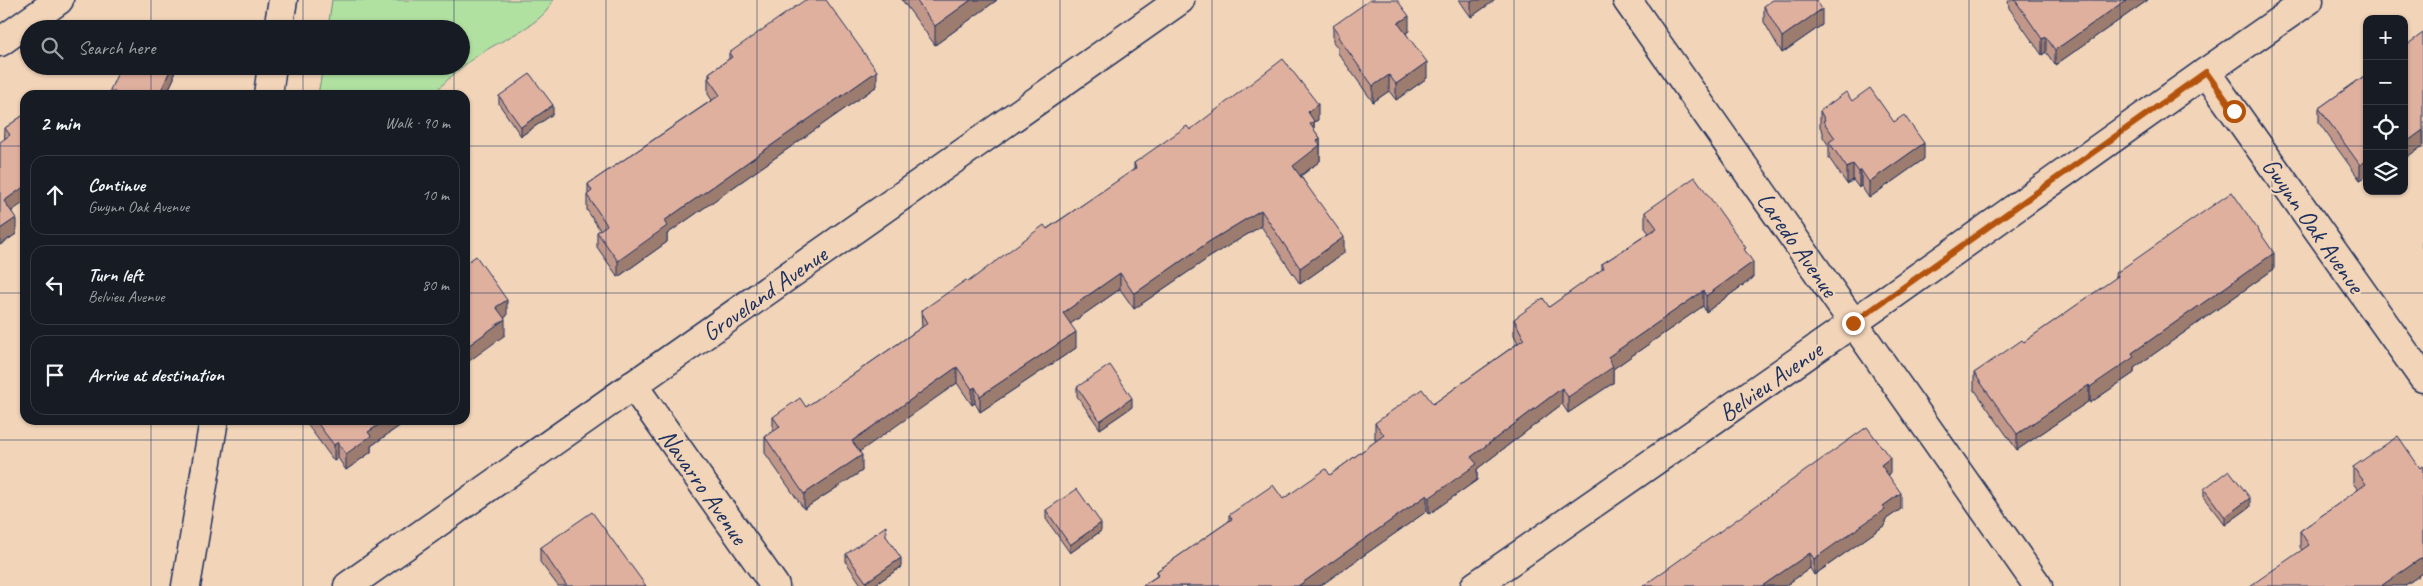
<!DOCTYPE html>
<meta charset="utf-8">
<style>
body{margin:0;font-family:Caveat,sans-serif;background:#242831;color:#f1f3f6}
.controls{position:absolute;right:15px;top:15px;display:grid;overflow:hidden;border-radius:10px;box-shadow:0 1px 4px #0004}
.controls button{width:45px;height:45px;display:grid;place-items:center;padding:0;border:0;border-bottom:1px solid #363941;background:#171b24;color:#f1f3f6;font:25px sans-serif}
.stop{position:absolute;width:15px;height:15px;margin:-11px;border:4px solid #b45309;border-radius:50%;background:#fff}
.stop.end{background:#b45309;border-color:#fff;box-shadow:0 1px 5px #0008}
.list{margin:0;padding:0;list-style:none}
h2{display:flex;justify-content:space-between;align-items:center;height:65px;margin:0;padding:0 20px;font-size:21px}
h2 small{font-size:16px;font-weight:400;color:#9ea1a6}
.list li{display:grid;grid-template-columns:32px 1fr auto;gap:15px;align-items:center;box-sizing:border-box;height:80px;margin:0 10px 10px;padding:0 10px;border:1px solid #363941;border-radius:15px}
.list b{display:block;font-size:19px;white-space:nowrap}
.list p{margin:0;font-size:16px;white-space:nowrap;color:#9ea1a6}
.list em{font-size:16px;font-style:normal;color:#9ea1a6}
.icon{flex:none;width:28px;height:28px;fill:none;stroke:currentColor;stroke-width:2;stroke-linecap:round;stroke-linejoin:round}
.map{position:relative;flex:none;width:2423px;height:586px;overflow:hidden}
.search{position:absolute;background:#171b24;box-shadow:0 1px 4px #0004;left:20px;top:20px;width:450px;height:55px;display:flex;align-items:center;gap:12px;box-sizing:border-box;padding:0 18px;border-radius:28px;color:#9ea1a6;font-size:19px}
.panel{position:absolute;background:#171b24;box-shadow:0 1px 4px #0004;left:20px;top:90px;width:450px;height:335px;border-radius:15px}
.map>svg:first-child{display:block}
</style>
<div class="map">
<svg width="2423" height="586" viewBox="0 0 2423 586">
<rect width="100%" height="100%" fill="#f2d4b8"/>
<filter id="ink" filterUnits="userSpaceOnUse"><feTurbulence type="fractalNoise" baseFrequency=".02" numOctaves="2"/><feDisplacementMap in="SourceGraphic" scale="10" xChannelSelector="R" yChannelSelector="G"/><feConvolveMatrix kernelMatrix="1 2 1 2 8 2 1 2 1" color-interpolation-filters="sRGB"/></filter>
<g filter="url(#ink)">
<!-- green -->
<path fill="#b1e1a1" stroke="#668880" d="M332,0H553C545,23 503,39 483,52C465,63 447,79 433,95H318L323,66H461V29H328Z"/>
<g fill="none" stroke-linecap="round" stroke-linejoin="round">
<defs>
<g id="street">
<path d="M1627,0L2038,586"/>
<path d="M0,42L59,0"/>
<path d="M633,385L775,586"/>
<path d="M348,586L1180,0"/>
<path d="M1475,586L1883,302L2206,72"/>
</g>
<g id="secondary">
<path d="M2309,0L2206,72L2423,378"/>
<path d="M278,29L283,0"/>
<path d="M268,95L272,66"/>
<path d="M186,586L214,420"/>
</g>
</defs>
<!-- street casing -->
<use href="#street" stroke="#1b2f5e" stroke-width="31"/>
<!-- secondary casing -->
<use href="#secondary" stroke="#1b2f5e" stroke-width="31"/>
<!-- street -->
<use href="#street" stroke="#f2d4b8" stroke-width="28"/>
<!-- secondary -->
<use href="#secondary" stroke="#f2d4b8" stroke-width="28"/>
</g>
<!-- wall -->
<g fill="#c19789" stroke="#1b2f5e">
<path d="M902,0H997L935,45Z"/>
<path d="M1459,0H1495L1471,17Z"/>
<path d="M2008,0H2148L2055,65L2046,52L2042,55L2009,8Z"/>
<path d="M1764,6L1822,25L1782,53L1764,22Z"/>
<path d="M1333,26L1409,31L1406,33L1427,78L1396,100L1389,91L1373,102L1338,53V48L1333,42Z"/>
<path d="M729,53L877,86L667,234V242L618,277L597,247V232L600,230L587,210V195L588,194V184L712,100L708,94V78L709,77V73L729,59Z"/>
<path d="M174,66V78L166,95H110V90Z"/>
<path d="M2367,74V176L2360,180L2319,123V108Z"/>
<path d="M499,96L553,114L521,136L499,104Z"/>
<path d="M1852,101L1894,122L1924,159L1869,198L1861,186L1859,188L1853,180L1847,184L1829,158V146L1823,137V132L1820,127V111Z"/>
<path d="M25,114L12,211L16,234L0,245L5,128Z"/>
<path d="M1318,120L1314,122V130L1320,138V161L1301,176L1344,253L1300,284L1261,226L1210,257L1134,309L1120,289L1070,324L1076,348L980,412L975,403L972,405L957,383L859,451L862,471L804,509L765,453V437L773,431V417L806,407L922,327L921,311L968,282L1134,170V163L1190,130Z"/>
<path d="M1645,212L1746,252L1753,278L1706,312L1703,306L1613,369V383L1568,413L1562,404L1477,469V480L1429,514L1427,511L1320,586H1142L1157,576V571L1229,521V515L1283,499L1330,475L1376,441L1375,439V423L1433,404L1518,343L1514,335V319L1549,307L1602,270V264L1649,233L1645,228Z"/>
<path d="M2423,238V249L2422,247V239Z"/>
<path d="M2274,269L2134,368V373L2090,403L2089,401L2017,450L1974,389V373L2024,342L2116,278V273Z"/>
<path d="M1077,387L1132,407L1100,429L1077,396Z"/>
<path d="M304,420H408L371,446V452L346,470L338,458L334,461Z"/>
<path d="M2423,466V573L2404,586L2302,550L2300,547V531L2358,490L2353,483V467L2420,468Z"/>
<path d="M1890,474L1888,475L1901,509L1885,520V525L1814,575L1810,568L1785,586H1643Z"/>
<path d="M2204,489L2250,507L2225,525L2204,498Z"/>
<path d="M1046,510L1101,531L1070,553L1046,519Z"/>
<path d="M540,548L646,586H558L540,562Z"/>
<path d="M846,554L901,567L873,586H862L846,562Z"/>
</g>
<!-- shaded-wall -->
<g fill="#9d7b6f" stroke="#1b2f5e">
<path d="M971,0H997L935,45V26Z"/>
<path d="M1473,0H1495L1471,17V1Z"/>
<path d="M2126,0H2148L2055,65V50Z"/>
<path d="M1822,9V25L1782,53V37Z"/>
<path d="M1409,16V31L1398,39V23Z"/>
<path d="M2046,37V52L2042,55V39Z"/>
<path d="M1427,62V78L1396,100V84Z"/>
<path d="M172,66H174V78L166,95H159Z"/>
<path d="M877,71V86L667,234V242L618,277V261L664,221Z"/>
<path d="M1389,75V91L1373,102V86Z"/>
<path d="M1318,104V120L1314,122V137L1310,140L1308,112Z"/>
<path d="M553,105V114L521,136V127Z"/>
<path d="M2423,130V146L2404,159V144Z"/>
<path d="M1320,138V161L1293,181V166Z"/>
<path d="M1924,143V159L1869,198V182Z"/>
<path d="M2367,160V176L2360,180V165Z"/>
<path d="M1853,164V180L1847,184V168Z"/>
<path d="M1861,170V186L1859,188V172Z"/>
<path d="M25,186V202L4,216V201Z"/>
<path d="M1261,210V226L1210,257L1134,309V294L1210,241Z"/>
<path d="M16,218V234L0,245V229Z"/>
<path d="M1344,237V253L1300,284V268Z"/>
<path d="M2274,253V269L2134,368V373L2090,403V387L2132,353Z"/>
<path d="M1753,262V278L1706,312V296Z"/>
<path d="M1120,273V289L1063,329V313Z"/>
<path d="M1703,291V306L1613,369V383L1568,413V397L1608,357Z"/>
<path d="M507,300V316L496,323V307Z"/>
<path d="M505,319V335L465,364V348Z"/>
<path d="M1076,332V348L980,412V396Z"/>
<path d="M957,367V383L852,457V441Z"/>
<path d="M2089,385V401L2017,450V434Z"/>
<path d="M975,387V403L972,405V389Z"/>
<path d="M1562,388V404L1477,469V480L1429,514V498L1471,457Z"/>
<path d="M1132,398V407L1100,429V421Z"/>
<path d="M386,420H408L371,446V452L346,470V454L368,432Z"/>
<path d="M338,442V458L334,461V445Z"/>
<path d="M862,455V471L804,509V494Z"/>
<path d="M1890,458V474L1881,480V465Z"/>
<path d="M1901,493V509L1885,520V525L1814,575V559L1883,506Z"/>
<path d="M1427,495V511L1320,586H1298Z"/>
<path d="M2250,498V507L2225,525V517Z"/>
<path d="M1101,523V531L1070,553V545Z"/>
<path d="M1810,553V568L1785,586H1762Z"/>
<path d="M2423,557V573L2404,586H2381Z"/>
<path d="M901,558V567L873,586H866V582Z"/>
</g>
<!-- building -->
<g fill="#e0b09f" stroke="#1b2f5e">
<path d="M805,0H826L877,71L664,221L667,226L618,261L597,232L607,225L587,195L592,191L588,184L720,95L708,78L711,76L709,73L732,57L729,53Z"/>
<path d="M916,0H971L935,26Z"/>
<path d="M1370,0H1397L1409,16L1398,23L1427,62L1396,84L1389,75L1373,86L1338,37L1340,36L1333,26Z"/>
<path d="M1773,0H1816L1822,9L1782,37L1764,6Z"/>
<path d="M2015,0H2126L2055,50L2046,37L2042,39Z"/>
<path d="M2423,33V130L2404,144V47Z"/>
<path d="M1283,59L1318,104L1308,112L1314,121L1310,124L1320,138L1317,141L1320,145L1293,166L1344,237L1300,268L1261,210L1210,241L1134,294L1120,273L1063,313L1076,332L980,396L975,387L972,389L957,367L852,441L862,455L804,494L765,437L780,427L773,417L800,398L806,407L928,323L921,311L966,280L968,282L1044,225L1047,229L1136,168L1134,163L1187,126L1190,130Z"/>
<path d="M121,66H172L159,95H120L110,90Z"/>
<path d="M530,74L553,105L521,127L499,96Z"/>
<path d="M2367,74V160L2360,165L2319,108Z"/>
<path d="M1870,88L1894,122L1904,115L1924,143L1869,182L1861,170L1859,172L1853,164L1847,168L1829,142L1835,138L1823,121L1825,120L1820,111L1846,92L1852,101Z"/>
<path d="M25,114V186L4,201L16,218L0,229V142L10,135L5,128Z"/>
<path d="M1695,177L1746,248L1744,249L1753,262L1706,296L1703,291L1608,357L1613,367L1568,397L1562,388L1471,457L1477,464L1429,498L1427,495L1298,586H1142L1159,575L1157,571L1232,519L1229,515L1273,485L1283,499L1326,469L1330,475L1384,435L1375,423L1422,389L1433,404L1524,339L1514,319L1543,298L1549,307L1604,268L1602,264L1657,228L1645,212Z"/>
<path d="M2232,192L2274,253L2132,353L2134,357L2090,387L2089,385L2017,434L1974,373L2022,340L2024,342L2118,276L2116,273Z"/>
<path d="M476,256L507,300L496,307L505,319L465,348V264Z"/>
<path d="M1110,365L1132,398L1100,421L1077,387Z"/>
<path d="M315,420H386L368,432L371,436L346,454L338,442L334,445Z"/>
<path d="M1867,427L1890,458L1881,465L1901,493L1883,506L1885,509L1814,559L1810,553L1762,586H1643Z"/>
<path d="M2398,436L2420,468L2423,466V557L2381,586H2250L2309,545L2300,531L2366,484L2353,467Z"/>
<path d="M2229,470L2250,498L2225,517L2204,489Z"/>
<path d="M1077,489L1101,523L1070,545L1046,510Z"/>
<path d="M592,512L646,586H567L540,548Z"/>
<path d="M886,526V536L901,558L866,582L846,554Z"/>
</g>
</g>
<g fill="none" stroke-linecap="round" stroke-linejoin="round" filter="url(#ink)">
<!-- route -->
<path stroke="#b45309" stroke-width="6" d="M1853,323L2206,72L2234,111"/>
</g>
<!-- grid -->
<path fill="none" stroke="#1b2f5e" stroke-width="1" stroke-opacity="0.55" d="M151,0V29M303,0V29M454,0V29M606,0V586M757,0V586M909,0V586M1060,0V586M1212,0V586M1363,0V586M1514,0V586M1666,0V586M1817,0V586M1969,0V586M2120,0V586M2272,0V586M151,66V95M303,66V95M454,66V95M0,146H25M465,146H2367M2404,146H2423M0,293H25M465,293H2423M151,420V586M303,420V586M454,420V586M0,440H2423"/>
<g text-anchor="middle" stroke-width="4.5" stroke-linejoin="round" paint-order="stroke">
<!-- street labels -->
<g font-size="25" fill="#1b2f5e" stroke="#f2d4b8">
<text transform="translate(2314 225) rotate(55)" y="9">Gwynn Oak Avenue</text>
<text transform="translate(1798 244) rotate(55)" y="9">Laredo Avenue</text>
<text transform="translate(764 293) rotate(-35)" y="9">Groveland Avenue</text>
<text transform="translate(1770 381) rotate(-35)" y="9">Belvieu Avenue</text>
<text transform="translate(704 486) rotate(55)" y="9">Navarro Avenue</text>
</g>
</g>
</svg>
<div class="controls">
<button>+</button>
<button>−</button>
<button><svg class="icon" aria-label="locate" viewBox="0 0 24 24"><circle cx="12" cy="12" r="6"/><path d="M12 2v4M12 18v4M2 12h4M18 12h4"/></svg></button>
<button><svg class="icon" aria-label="layers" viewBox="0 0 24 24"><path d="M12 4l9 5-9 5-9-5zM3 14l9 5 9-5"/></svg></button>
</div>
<div class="stop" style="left:2234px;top:111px"></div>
<div class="stop end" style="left:1853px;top:323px"></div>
<div class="search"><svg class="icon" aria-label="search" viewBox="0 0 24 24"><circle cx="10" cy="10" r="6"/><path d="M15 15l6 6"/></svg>Search here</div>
<section class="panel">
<h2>2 min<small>Walk · 90 m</small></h2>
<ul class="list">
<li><svg class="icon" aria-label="ahead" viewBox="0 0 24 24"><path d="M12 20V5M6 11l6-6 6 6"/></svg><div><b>Continue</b><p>Gwynn Oak Avenue</p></div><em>10 m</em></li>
<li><svg class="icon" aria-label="left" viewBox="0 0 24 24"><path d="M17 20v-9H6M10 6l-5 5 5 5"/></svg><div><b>Turn left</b><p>Belvieu Avenue</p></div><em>80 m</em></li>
<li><svg class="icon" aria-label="arrive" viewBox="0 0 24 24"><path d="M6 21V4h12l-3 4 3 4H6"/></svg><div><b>Arrive at destination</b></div></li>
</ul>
</section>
</div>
